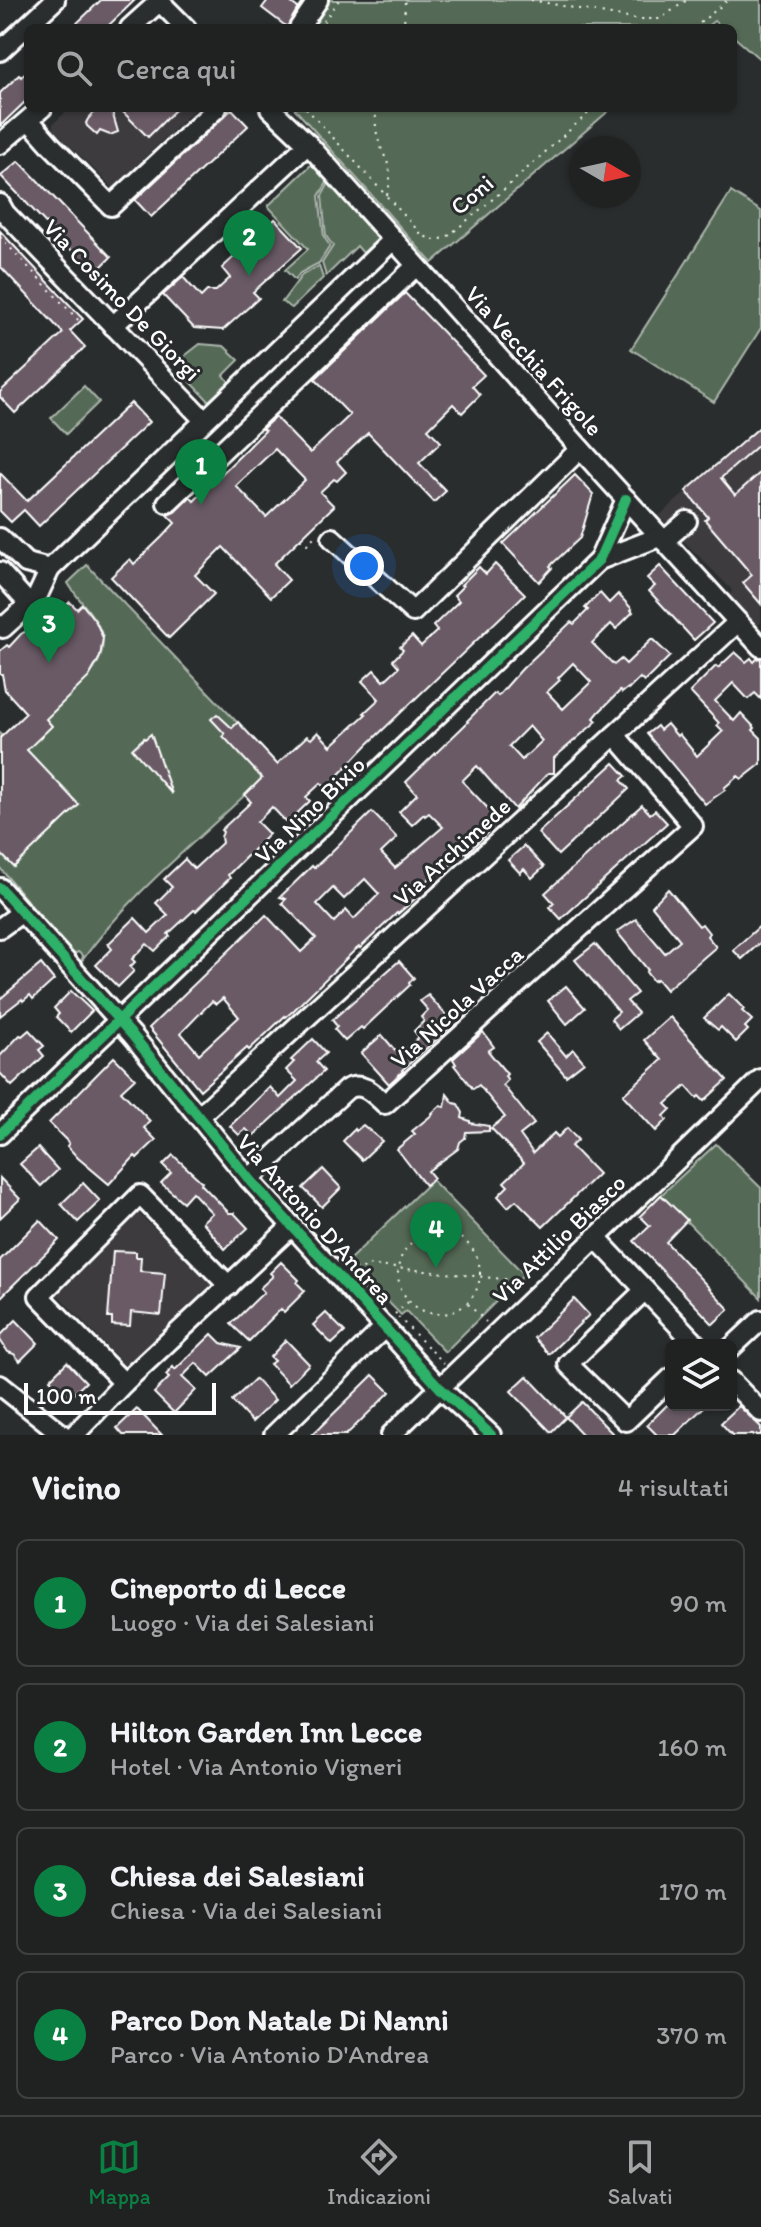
<!DOCTYPE html>
<html lang="it">
<meta charset="utf-8">
<style>
body{margin:0;font-family:Itim,sans-serif;background:#2d2f2f;color:#f1f3f6}
.controls{position:absolute;right:24px;bottom:24px;display:grid;overflow:hidden;border-radius:12px;box-shadow:0 2px 6px #0004}
.controls button{width:72px;height:72px;display:grid;place-items:center;padding:0;border:0;border-bottom:2px solid #3d3f40;background:#202222;color:#f1f3f6;font:40px sans-serif}
.compass{position:absolute;left:569px;top:136px;width:72px;height:72px;border-radius:50%;background:#202222;box-shadow:0 2px 6px #0004;rotate:99deg}
.scale{position:absolute;left:24px;bottom:20px;width:192px;box-sizing:border-box;padding-left:8px;border:4px solid #fff;border-top:0;font-size:22px;line-height:28px;white-space:nowrap;color:#fff;-webkit-text-stroke:6px #2a2d2e;paint-order:stroke}
.you{position:absolute;left:364px;top:566px;width:28px;height:28px;margin:-20px;border:6px solid #fff;border-radius:50%;background:#1a73e8;box-shadow:0 0 0 12px #1a73e833}
.badge{display:grid;place-items:center;width:52px;height:52px;border-radius:50%;background:#0b8043;color:#fff;font-size:26px;font-weight:700}
.pin{position:absolute;translate:-50% -66px;filter:drop-shadow(0 2px 4px #0008)}
.pin::after{content:'';position:absolute;top:42px;width:28px;height:24px;background:inherit;clip-path:polygon(0 0,100% 0,50% 100%)}
.list{margin:0;padding:0;list-style:none}
h2{display:flex;justify-content:space-between;align-items:center;height:104px;margin:0;padding:0 32px;font-size:34px}
h2 small{font-size:26px;font-weight:400;color:#a2a4a5}
.list li{display:grid;grid-template-columns:52px 1fr auto;gap:24px;align-items:center;box-sizing:border-box;height:128px;margin:0 16px 16px;padding:0 16px;border:2px solid #3d3f40;border-radius:12px}
.list b{display:block;font-size:30px;white-space:nowrap}
.list p{margin:0;font-size:26px;white-space:nowrap;color:#a2a4a5}
.list em{font-size:26px;font-style:normal;color:#a2a4a5}
.icon{flex:none;width:44px;height:44px;fill:none;stroke:currentColor;stroke-width:2;stroke-linecap:round;stroke-linejoin:round}
.map{position:relative;flex:none;width:761px;height:1435px;overflow:hidden}
.search{position:absolute;background:#202222;box-shadow:0 2px 6px #0004;left:24px;right:24px;top:24px;height:88px;display:flex;align-items:center;gap:20px;box-sizing:border-box;padding:0 28px;border-radius:12px;color:#a2a4a5;font-size:30px}
.sheet{height:680px;background:#202222}
nav{display:flex;justify-content:space-around;align-items:center;box-sizing:border-box;height:112px;border-top:2px solid #3d3f40;background:#202222;font-size:22px;color:#a2a4a5}
nav a{display:grid;justify-items:center;gap:4px}
nav .on{color:#0b8043}
.map>svg:first-child{display:block}
</style>
<div class="map">
<svg width="761" height="1435" viewBox="0 0 761 1435">
<rect width="100%" height="100%" fill="#2a2d2e"/>
<filter id="ink" filterUnits="userSpaceOnUse"><feTurbulence type="fractalNoise" baseFrequency=".0125" numOctaves="2"/><feDisplacementMap in="SourceGraphic" scale="16" xChannelSelector="R" yChannelSelector="G"/><feConvolveMatrix kernelMatrix="1 2 1 2 8 2 1 2 1" color-interpolation-filters="sRGB"/></filter>
<g filter="url(#ink)">
<!-- built -->
<g fill="#3d3a3e">
<path d="M70,108H196L113,188L53,129V124Z"/>
<path d="M761,426V622L757,626L730,595L732,590L659,516Z"/>
<path d="M138,1213L212,1283L127,1368L58,1295Z"/>
</g>
<!-- green -->
<g fill="#556b57" stroke="#aab5ab" stroke-width="2">
<path d="M324,0H761V60L733,36V28H723L714,21L705,28H304Z"/>
<path d="M294,108H612L432,263Z"/>
<path d="M312,164L328,181L319,196L324,237L330,246L319,263L300,273L295,280L285,270L308,249L268,206Z"/>
<path d="M329,183L378,239L363,253L357,246L326,276L322,263L333,246L326,236L322,196Z"/>
<path d="M731,192L761,211V328L714,402L631,349Z"/>
<path d="M319,266L323,278L292,308L282,302L302,275Z"/>
<path d="M200,344L224,346L239,360L224,375L229,382L209,401L188,379L195,371L182,358Z"/>
<path d="M84,386L99,402L66,434L51,418Z"/>
<path d="M87,565L277,764C212,830 135,886 81,962L83,956L78,952L72,955L0,868V734L2,736C16,730 30,726 43,719C52,715 60,705 67,698C84,682 107,663 102,636C99,619 77,599 68,583Z"/>
<path d="M716,1144L761,1188V1298L661,1195Z"/>
<path d="M432,1180L524,1274L445,1352L406,1311L401,1315L348,1261Z"/>
</g>
<!-- building -->
<g fill="#695a65" stroke="#fff" stroke-width="2" fill-rule="evenodd">
<path d="M101,0H135L106,28H72Z"/>
<path d="M268,0H287L298,8L287,27L262,8Z"/>
<path d="M28,70V99L0,126V93L19,75L21,77Z"/>
<path d="M98,108H111L118,132L110,135L100,131L97,135L87,126L86,123L88,119Z"/>
<path d="M119,108H177L148,137Z"/>
<path d="M232,109L248,126L151,217L135,200Z"/>
<path d="M19,161L111,257L94,274L1,176Z"/>
<path d="M275,219L302,248L253,292L259,298L223,330L194,328L163,295L183,277L201,297L207,291H216L230,278L222,268Z"/>
<path d="M0,231L83,319L70,331L85,347L15,413L0,397V392L63,333L0,266Z"/>
<path d="M405,293L484,375L472,386L480,395L462,413L453,404L428,429L441,442L419,463L446,491L434,502L368,433L337,462L346,472L337,481L334,479L320,492L334,506L274,564L289,580L271,597L223,547L195,575L214,594L169,638L111,577L130,559L134,564L162,537L175,523L167,515L175,512L190,497L194,501L265,431L262,429L275,417L310,453L350,415L315,379ZM275,449L305,480L266,517L236,486Z"/>
<path d="M131,403L149,422L39,526L24,510L11,522L0,511V473L27,501Z"/>
<path d="M761,426V443L721,478L735,495L761,472V604L743,583L752,575L705,520L708,517L686,491Z"/>
<path d="M575,475L593,494L580,538L550,566L552,568L539,582L503,544Z"/>
<path d="M495,564L525,594L368,744L326,788L321,783L306,797L310,801L287,823L272,807L257,822L269,834L228,875L230,878L196,911L194,910L168,934L170,936L155,951L147,944L132,959L135,962L130,967L134,971L118,987L96,965L112,949L108,944L135,918L149,933L168,915L156,903L172,887L164,879L185,859L194,869L222,843L221,837L223,832L221,830L251,802L245,795L262,778L223,736L225,734L211,719L217,714L232,728L238,722L277,764L307,736L311,739L318,732L331,746L366,714L364,713L379,699L362,681L374,670L384,681L399,667L393,660L403,650L400,647L412,636L421,646L437,631L433,626L459,601L454,595L463,586L461,585L479,567L486,574Z"/>
<path d="M660,566L713,623L694,640L649,591L655,586L647,578Z"/>
<path d="M600,593L609,603L618,594L632,609L631,610L633,612L616,629L611,624L592,643L614,665L621,659L626,664L652,639L670,656L644,682L640,678L629,689L628,688L622,693L620,691L599,712L594,718L597,721L554,758V773H548L515,809L477,766L462,781L496,817L488,824L492,828L467,853L466,851L440,874L437,871L413,895L416,898L398,914L397,913L360,948L359,947L354,951L293,1011L286,1017L285,1016L249,1050L247,1048L200,1090L149,1028L266,915L301,952L316,938L282,903L286,899L280,897L312,866L314,868L328,855L372,812L397,838L381,853L395,868L443,827L429,813L425,816L424,814L412,825L399,812L417,794L406,782L468,722L467,721L495,693L498,696L522,669L571,622L574,624L588,610L585,608ZM573,663L591,682L563,709L547,692L560,680L558,678ZM529,726L542,741L522,760L509,746ZM365,879L379,894L354,919L346,910L334,922L317,904L333,888L344,899ZM223,998L239,1017L199,1054L181,1033L212,1001L216,1004Z"/>
<path d="M70,602L77,609L82,604L96,622L103,638L100,657L89,677L46,719L52,726L27,750L79,805L14,867L0,853V738L26,713L5,690L2,674H0V651L7,645L9,647L21,634L37,625L67,620L59,612Z"/>
<path d="M735,652L746,662L751,658L754,662L758,658L761,659V699L755,693L748,699L733,683L715,701L734,721L741,713L755,728L753,730L761,738V764L742,779L738,776L724,788L725,790L705,804L647,734L657,726L660,730L667,724L677,736L679,734L697,756L723,731L717,725L719,723L690,692L716,666L718,668Z"/>
<path d="M151,734L172,794L132,749L144,738L145,739Z"/>
<path d="M614,763L626,776L621,780L629,789L558,855L538,833Z"/>
<path d="M642,805L650,814L655,810L667,823L561,919L550,907L554,903L545,893Z"/>
<path d="M524,846L544,867L532,878L524,869L520,873L508,860Z"/>
<path d="M668,889L699,926L702,924L709,933L707,936L716,947L666,990L657,979L653,981L646,972L648,970L617,932L636,919L665,953L680,940L652,906Z"/>
<path d="M761,925V942L742,959L733,950Z"/>
<path d="M595,944L637,993L627,1001L638,1013L619,1029L611,1019L619,1012L575,960Z"/>
<path d="M399,961L414,978L409,983L410,985L363,1029L361,1027L345,1041L334,1029L337,1026L332,1020Z"/>
<path d="M41,964L54,980L33,999L30,995L23,1001L22,999L0,1016V999Z"/>
<path d="M566,986L585,1008L567,1024L548,1001Z"/>
<path d="M71,991L92,1011L71,1032L56,1017L59,1014L54,1008Z"/>
<path d="M729,994L744,1009L742,1011L752,1020L745,1027L748,1030L736,1042L721,1027L718,1030L704,1018Z"/>
<path d="M428,995L454,1024L402,1070L403,1071L389,1084L361,1053L382,1035L399,1055L419,1037L414,1031L424,1021L421,1017L428,1010L420,1001Z"/>
<path d="M670,1017L727,1080L704,1101L699,1096L697,1098L686,1086L666,1104L671,1109L664,1116L667,1120L656,1131L623,1095L662,1060L644,1040Z"/>
<path d="M29,1030L44,1046L39,1050L44,1056L12,1086L0,1073V1056L20,1035L22,1036Z"/>
<path d="M483,1032L494,1047L488,1051L507,1074L505,1076L508,1080L503,1085L534,1124L520,1135L533,1153L554,1133L558,1137L567,1128L578,1140L571,1146L598,1174L543,1227L516,1200L508,1207L498,1196L508,1186L504,1182L524,1163L491,1128L505,1117L479,1085L473,1089L454,1065L456,1064L453,1059Z"/>
<path d="M547,1033L566,1056L573,1049L584,1062L566,1076L537,1042Z"/>
<path d="M313,1039L326,1053L316,1062L324,1071L261,1129L253,1136L246,1129L239,1135L230,1126L270,1087L280,1098L297,1081L286,1070L294,1062L291,1060Z"/>
<path d="M114,1057L135,1078L121,1091L150,1121L144,1128L156,1140L137,1158L135,1156L109,1184L78,1158L67,1146L69,1143L49,1123Z"/>
<path d="M447,1094L454,1103L458,1104L463,1113L462,1118L470,1121V1123L489,1126V1131L466,1132L465,1138L460,1142L458,1149L428,1171L434,1178L425,1185L397,1149L415,1134L412,1131L433,1114L432,1113L440,1106L445,1107Z"/>
<path d="M363,1125L382,1141L362,1160L343,1141L355,1129L356,1131Z"/>
<path d="M38,1148L58,1170L41,1186L20,1164Z"/>
<path d="M173,1155L202,1182L201,1184L229,1213H234L248,1228L225,1249L202,1222L212,1213L192,1192L183,1202L161,1183L171,1173L163,1165Z"/>
<path d="M323,1169L341,1188L322,1207L303,1188Z"/>
<path d="M0,1178L20,1199L0,1218Z"/>
<path d="M83,1183L100,1201L78,1222L61,1204Z"/>
<path d="M661,1195L687,1220L666,1242L729,1309L713,1324L634,1241L650,1226L640,1216Z"/>
<path d="M40,1220L59,1240L0,1298V1260Z"/>
<path d="M113,1251L136,1252V1257H141L140,1271L165,1273L161,1315L131,1312L130,1326L112,1325V1318H108Z"/>
<path d="M281,1262L299,1280L297,1283L305,1291L284,1312L281,1309L249,1341L231,1324L264,1292L260,1288L273,1276L270,1273Z"/>
<path d="M574,1299L589,1315L549,1354L534,1338Z"/>
<path d="M326,1313L345,1332L332,1344L313,1325Z"/>
<path d="M16,1320L38,1343L20,1361L14,1354L8,1352L0,1340V1336Z"/>
<path d="M212,1334L221,1343L241,1348L210,1377L196,1363L182,1377L196,1390L174,1413L154,1393L169,1378L166,1375L173,1367L175,1370Z"/>
<path d="M286,1340L309,1364L289,1384L270,1364L274,1361L270,1357Z"/>
<path d="M67,1362L86,1382L69,1398L50,1379Z"/>
<path d="M373,1375L390,1392L346,1435H312Z"/>
<path d="M527,1376L566,1417L582,1402L614,1435H583L566,1417L551,1432L511,1391Z"/>
<path d="M255,1379L275,1400L252,1422L232,1401Z"/>
<path d="M667,1405H706L675,1435H657L647,1425Z"/>
<path d="M739,1406L761,1427V1435H732L721,1423Z"/>
<path d="M137,1409L162,1435H123L117,1428Z"/>
</g>
<g fill="none" stroke-linecap="round" stroke-linejoin="round">
<defs>
<g id="minor">
<path d="M158,0L186,28"/>
<path d="M130,28L160,1"/>
<path d="M299,28L318,0"/>
<path d="M0,51L55,0"/>
<path d="M270,108L308,144L603,474L761,647"/>
<path d="M29,120L51,145L111,206L217,108"/>
<path d="M0,144L42,108"/>
<path d="M0,204L5,213L204,420"/>
<path d="M113,326L308,144"/>
<path d="M167,503L416,266"/>
<path d="M0,538L26,563L50,569L393,240"/>
<path d="M332,538L413,612L580,449"/>
<path d="M664,541L687,521"/>
<path d="M599,560L659,537"/>
<path d="M0,572L29,604"/>
<path d="M0,625L3,628L37,597L50,569"/>
<path d="M0,888L133,1036L249,1179L440,1388L491,1435"/>
<path d="M0,928L21,913"/>
<path d="M199,1116L738,622"/>
<path d="M0,1134L599,560L626,499"/>
<path d="M249,1179L347,1089C363,1081 374,1094 385,1104L693,826L615,735"/>
<path d="M595,1237L697,1345"/>
<path d="M645,1290L568,1364L626,1421L671,1378"/>
<path d="M731,1348L761,1320"/>
<path d="M731,1381L761,1412"/>
<path d="M124,1383L39,1296L140,1195L229,1286"/>
<path d="M0,1385L63,1435"/>
<path d="M74,1435L124,1383L292,1226"/>
<path d="M274,1435L385,1327"/>
<path d="M391,1435L761,1079"/>
</g>
</defs>
<!-- minor casing -->
<use href="#minor" stroke="#fff" stroke-width="24"/>
<!-- path -->
<g stroke="#fff" stroke-width="2" stroke-dasharray="2 6" stroke-linecap="butt">
<path d="M531,0L633,19H660L687,0"/>
<path d="M319,28L339,0"/>
<path d="M404,28L405,0"/>
<path d="M694,28L728,0"/>
<path d="M306,108L423,236L435,240L446,238L500,193L594,108"/>
<path d="M376,108C376,116 375,126 377,134C383,162 396,163 387,195"/>
<path d="M0,237L80,322"/>
<path d="M300,539L307,544L316,535"/>
<circle cx="439" cy="1273" r="41"/>
<path d="M357,1275L367,1265L523,1281L525,1284"/>
<path d="M468,1304L486,1322"/>
<path d="M395,1314L408,1302"/>
<path d="M398,1317L444,1363"/>
</g>
<!-- minor -->
<use href="#minor" stroke="#2a2d2e" stroke-width="18"/>
<defs>
<g id="cycleway">
<path d="M0,888L133,1036L249,1179L440,1388L491,1435"/>
<path d="M0,1134L599,560L626,499"/>
</g>
</defs>
<!-- cycleway casing -->
<use href="#cycleway" stroke="#2a2d2e" stroke-width="15"/>
<!-- cycleway -->
<use href="#cycleway" stroke="#2db169" stroke-width="10"/>
</g>
</g>
<g text-anchor="middle" stroke-width="6" stroke-linejoin="round" paint-order="stroke">
<!-- street labels -->
<g font-size="24" fill="#fff" stroke="#2a2d2e">
<text transform="translate(472 195) rotate(-40)" y="8">Coni</text>
<text transform="translate(122 300) rotate(46)" y="8">Via Cosimo De Giorgi</text>
<text transform="translate(534 361) rotate(48)" y="8">Via Vecchia Frigole</text>
<text transform="translate(310 810) rotate(-44)" y="8">Via Nino Bixio</text>
<text transform="translate(452 852) rotate(-42)" y="8">Via Archimede</text>
<text transform="translate(457 1007) rotate(-42)" y="8">Via Nicola Vacca</text>
<text transform="translate(315 1219) rotate(48)" y="8">Via Antonio D'Andrea</text>
<text transform="translate(559 1239) rotate(-44)" y="8">Via Attilio Biasco</text>
</g>
</g>
</svg>
<div class="controls">
<button><svg class="icon" aria-label="layers" viewBox="0 0 24 24"><path d="M12 4l9 5-9 5-9-5zM3 14l9 5 9-5"/></svg></button>
</div>
<svg class="compass" viewBox="-18 -18 36 36"><path d="M0-13l5 13h-10z" fill="#e53935"/><path d="M0 13l5-13h-10z" fill="#a2a4a5"/></svg>
<div class="scale">100 m</div>
<div class="you"></div>
<div class="pin badge" style="left:201px;top:505px">1</div>
<div class="pin badge" style="left:249px;top:276px">2</div>
<div class="pin badge" style="left:49px;top:663px">3</div>
<div class="pin badge" style="left:436px;top:1268px">4</div>
<div class="search"><svg class="icon" aria-label="search" viewBox="0 0 24 24"><circle cx="10" cy="10" r="6"/><path d="M15 15l6 6"/></svg>Cerca qui</div>
</div>
<section class="sheet">
<h2>Vicino<small>4 risultati</small></h2>
<ul class="list">
<li><span class="badge">1</span><div><b>Cineporto di Lecce</b><p>Luogo · Via dei Salesiani</p></div><em>90 m</em></li>
<li><span class="badge">2</span><div><b>Hilton Garden Inn Lecce</b><p>Hotel · Via Antonio Vigneri</p></div><em>160 m</em></li>
<li><span class="badge">3</span><div><b>Chiesa dei Salesiani</b><p>Chiesa · Via dei Salesiani</p></div><em>170 m</em></li>
<li><span class="badge">4</span><div><b>Parco Don Natale Di Nanni</b><p>Parco · Via Antonio D'Andrea</p></div><em>370 m</em></li>
</ul>
</section>
<nav>
<a class="on"><svg class="icon" aria-label="map" viewBox="0 0 24 24"><path d="M3 6l6-2 6 2 6-2v14l-6 2-6-2-6 2zM9 4v14M15 6v14"/></svg>Mappa</a>
<a><svg class="icon" aria-label="directions" viewBox="0 0 24 24"><path d="M12 3l9 9-9 9-9-9zM9 14v-3h6M13 9l2 2-2 2"/></svg>Indicazioni</a>
<a><svg class="icon" aria-label="saved" viewBox="0 0 24 24"><path d="M7 4h10v16l-5-4-5 4z"/></svg>Salvati</a>
</nav>
